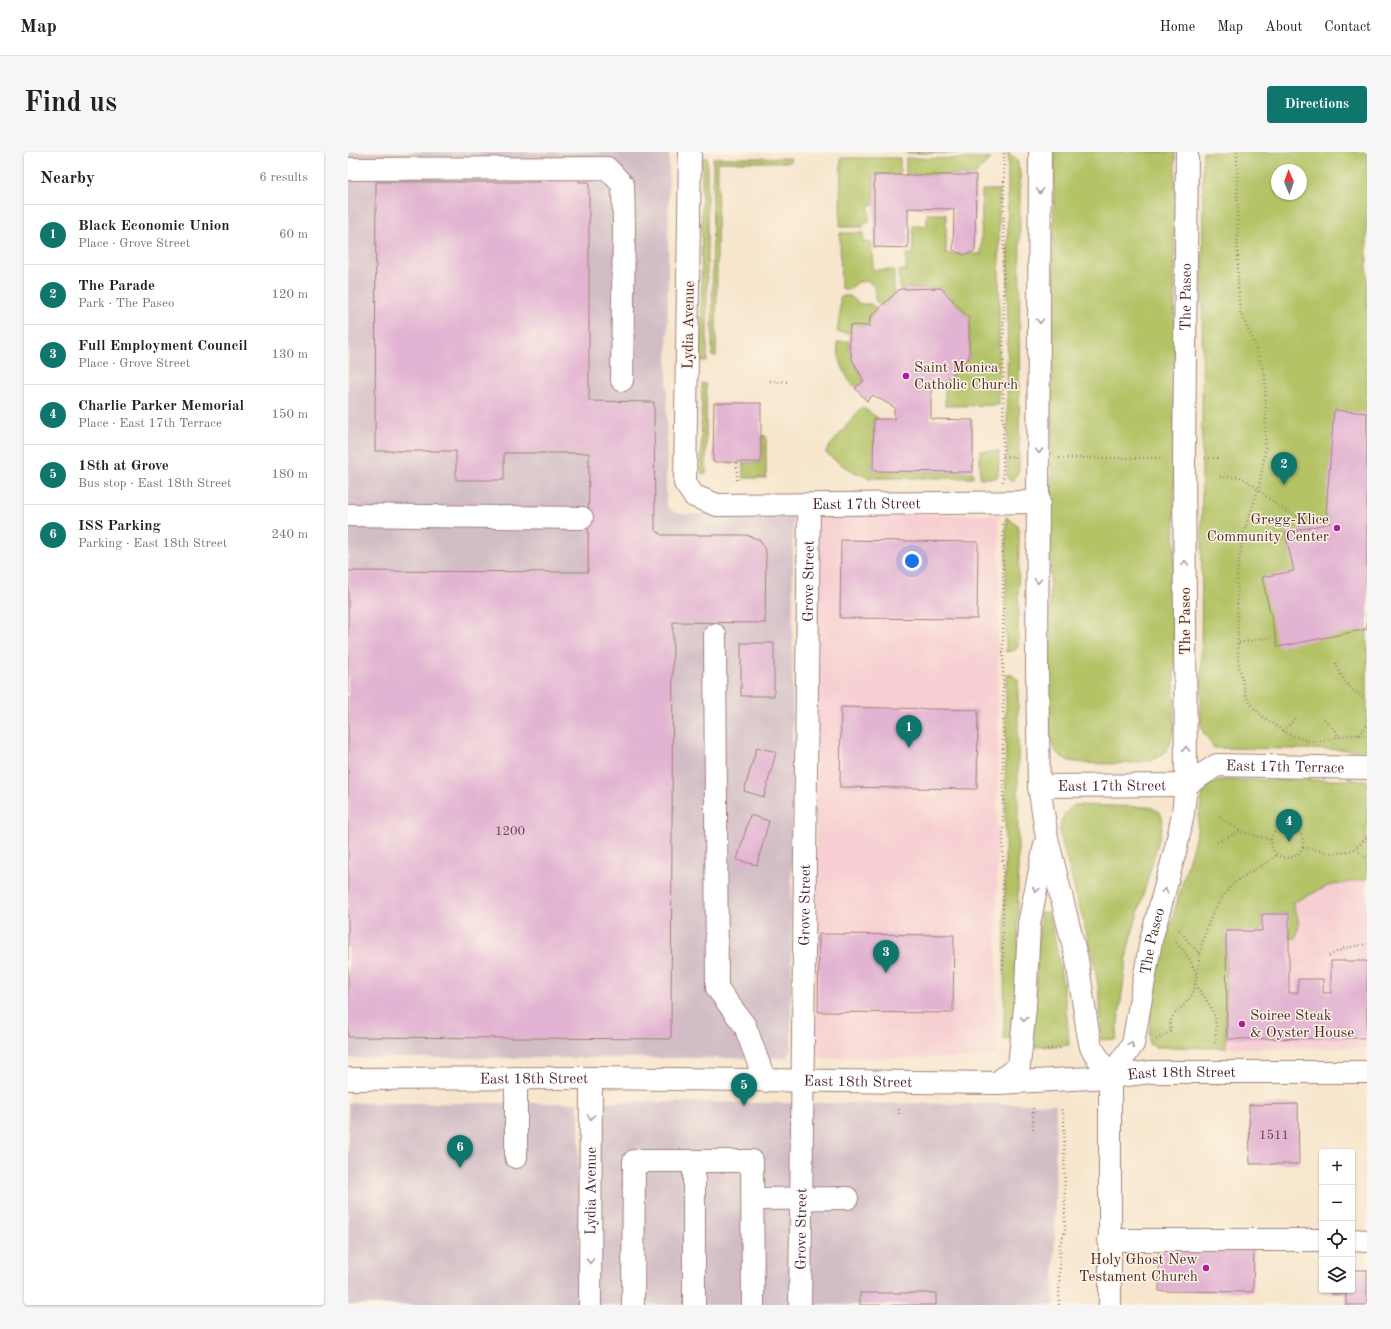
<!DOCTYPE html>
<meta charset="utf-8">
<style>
body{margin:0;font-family:"Old Standard TT",serif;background:#f6f6f6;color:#202124}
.controls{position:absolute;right:12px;bottom:12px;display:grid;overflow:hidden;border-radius:4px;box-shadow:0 1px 3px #0004}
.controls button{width:36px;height:36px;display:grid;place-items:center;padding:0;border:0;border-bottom:1px solid #e0e0e0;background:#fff;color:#202124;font:20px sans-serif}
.compass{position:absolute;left:923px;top:12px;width:36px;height:36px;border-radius:50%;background:#fff;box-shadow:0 1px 3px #0004;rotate:358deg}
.you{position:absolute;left:564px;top:409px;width:14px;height:14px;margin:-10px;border:3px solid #fff;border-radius:50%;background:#1a73e8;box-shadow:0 0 0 6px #1a73e833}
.badge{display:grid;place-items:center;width:26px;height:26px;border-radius:50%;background:#0f766e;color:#fff;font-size:13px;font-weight:700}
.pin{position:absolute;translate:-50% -33px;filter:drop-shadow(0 1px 2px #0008)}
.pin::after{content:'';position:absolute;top:21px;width:14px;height:12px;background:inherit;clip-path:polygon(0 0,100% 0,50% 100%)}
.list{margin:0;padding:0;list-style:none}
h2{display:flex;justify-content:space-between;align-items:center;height:52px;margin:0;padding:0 16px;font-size:17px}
h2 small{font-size:13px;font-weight:400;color:#757577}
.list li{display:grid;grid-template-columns:26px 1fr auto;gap:12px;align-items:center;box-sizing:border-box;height:60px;padding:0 16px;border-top:1px solid #e0e0e0}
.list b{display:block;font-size:15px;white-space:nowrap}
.list p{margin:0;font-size:13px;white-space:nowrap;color:#757577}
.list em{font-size:13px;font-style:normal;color:#757577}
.icon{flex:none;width:22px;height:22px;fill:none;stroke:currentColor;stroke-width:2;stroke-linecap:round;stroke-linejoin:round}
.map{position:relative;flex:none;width:1019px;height:1153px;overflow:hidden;border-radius:4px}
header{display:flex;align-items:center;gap:24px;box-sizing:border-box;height:56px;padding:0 20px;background:#fff;border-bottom:1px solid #e0e0e0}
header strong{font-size:19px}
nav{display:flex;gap:22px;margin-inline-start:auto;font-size:14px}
.intro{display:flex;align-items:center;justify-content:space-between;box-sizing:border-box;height:96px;padding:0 24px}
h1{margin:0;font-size:28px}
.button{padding:10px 18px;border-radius:4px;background:#0f766e;color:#fff;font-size:14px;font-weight:700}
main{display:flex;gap:24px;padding:0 24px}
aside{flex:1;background:#fff;border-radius:4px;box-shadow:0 1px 3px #0004}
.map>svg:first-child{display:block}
</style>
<header>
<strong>Map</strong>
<nav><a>Home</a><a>Map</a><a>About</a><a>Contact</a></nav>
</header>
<div class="intro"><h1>Find us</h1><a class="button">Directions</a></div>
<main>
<aside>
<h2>Nearby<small>6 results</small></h2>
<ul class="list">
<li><span class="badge">1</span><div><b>Black Economic Union</b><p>Place · Grove Street</p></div><em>60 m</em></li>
<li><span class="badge">2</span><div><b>The Parade</b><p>Park · The Paseo</p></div><em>120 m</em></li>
<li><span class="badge">3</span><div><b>Full Employment Council</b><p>Place · Grove Street</p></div><em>130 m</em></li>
<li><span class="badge">4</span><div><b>Charlie Parker Memorial</b><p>Place · East 17th Terrace</p></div><em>150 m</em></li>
<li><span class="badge">5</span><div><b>18th at Grove</b><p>Bus stop · East 18th Street</p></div><em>180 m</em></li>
<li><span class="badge">6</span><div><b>ISS Parking</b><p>Parking · East 18th Street</p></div><em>240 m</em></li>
</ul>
</aside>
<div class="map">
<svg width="1019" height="1153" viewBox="0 0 1019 1153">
<rect width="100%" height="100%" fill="#fcf5e5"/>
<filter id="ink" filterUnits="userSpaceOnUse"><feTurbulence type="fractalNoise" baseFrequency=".025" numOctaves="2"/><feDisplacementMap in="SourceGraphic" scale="8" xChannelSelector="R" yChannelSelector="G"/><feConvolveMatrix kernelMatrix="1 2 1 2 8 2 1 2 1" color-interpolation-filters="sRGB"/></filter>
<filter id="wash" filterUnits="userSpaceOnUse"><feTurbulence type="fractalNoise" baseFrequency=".012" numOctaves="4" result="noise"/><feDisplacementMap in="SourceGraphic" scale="16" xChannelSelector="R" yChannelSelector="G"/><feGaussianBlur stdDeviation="0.9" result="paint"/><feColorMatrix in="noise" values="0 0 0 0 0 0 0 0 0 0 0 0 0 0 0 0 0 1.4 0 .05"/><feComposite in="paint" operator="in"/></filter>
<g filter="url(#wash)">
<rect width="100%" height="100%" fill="#f7e6cd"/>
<!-- built -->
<g fill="#f7cfd2">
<path d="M469,362L651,363L648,903L633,906H474L469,903L467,896Z"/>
<path d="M1019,722V896H878L877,776L954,738Z"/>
</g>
<!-- industrial -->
<g fill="#d2bdc6">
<path d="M0,0H321L318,352L323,359L333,362H440L444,363L445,368L443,897L441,903L438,906H0Z"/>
<path d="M259,950L708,952L706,1153H247L252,951Z"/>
<path d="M0,951H226L229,952L231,961V1153H0Z"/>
</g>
<!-- green -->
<g fill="#b3c366" stroke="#7e7148" fill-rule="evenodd">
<rect x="558" y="0" width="95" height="1"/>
<path d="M660,0L669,8L672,21L671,318L665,330L659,326Z"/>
<path d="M706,0H827L826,578C823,588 822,598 812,604C797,614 739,613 722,609C718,608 712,604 709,601C701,592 702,576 701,565Z"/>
<path d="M855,0H1019V598L866,596L856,582L853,572ZM929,18H953V42H929Z"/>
<path d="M354,6H359V209H353Z"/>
<path d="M365,6H443L441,10H370L368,204H364Z"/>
<path d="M493,6H552V23H526V53H521V71H515V75H492Z"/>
<path d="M558,6L643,7L631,17L628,23H558Z"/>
<path d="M634,38H651V253L597,254V230L621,206V166L593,136L552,137L551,119L558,118V102H565V74H579V62H598V102H633Z"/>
<path d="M492,81H515V90L524,91L525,118H546V142L533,154L527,148V136L520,129L510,130L500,138L493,136Z"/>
<path d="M502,144L512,152H523L529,157L522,165L521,174L502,173L501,181L489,180L492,162V146L496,144Z"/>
<path d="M501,189L504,207L516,229L510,234L504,233C495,220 490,205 489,190Z"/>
<path d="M354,231L358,232V322H353Z"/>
<path d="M514,255L531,267H526L525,319L625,320V326H521C505,320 490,312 477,300Z"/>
<path d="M413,284H418V326H395V310H413Z"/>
<path d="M632,299H651L650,324L648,326H632Z"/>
<path d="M658,365L668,372L671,378L670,495L667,498L658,500Z"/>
<path d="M658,523H664L670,528V881L667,886L656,888Z"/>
<path d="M873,628H1019V727L980,734L944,751C950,766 953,769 948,786H941L940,762H914V779H878V896L808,895L801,892V886L803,848L808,824L849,679L853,649L856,640L862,633Z"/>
<path d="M727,653L802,655L812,660L815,669L812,684L780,796L768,887L753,888L752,847L746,809L712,683C712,669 714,661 727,653Z"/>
<path d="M701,760C711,805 719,847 721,893L684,895L692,761Z"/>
</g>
<g id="blocks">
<!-- building -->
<g fill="#e2b3d2">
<path d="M192,21H231V30H241V249L306,250L307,378L314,383H398L412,388L418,400L417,471L325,470L323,887L0,885V419L240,420L241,301H156V328H108V299H27L28,30H192Z"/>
<path d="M526,23H628L627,99L616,103L605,98L606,57L560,56V96L526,95Z"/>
<path d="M593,136L621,166V206L592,235H583V267L625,268V320L525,319L526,267H546V255L525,243L519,249L507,236L516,229L504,207L501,189L502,173L521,174L522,165L552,137Z"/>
<path d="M366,251H413V310H365Z"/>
<path d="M986,258L1019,261V477L930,495L914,425L946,419L937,381L982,371L978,360Z"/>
<path d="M493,388L630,390L629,467L492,466Z"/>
<rect x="393" y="491" width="33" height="53"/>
<path d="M493,555L630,558L629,637L492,635Z"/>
<path d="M409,595L428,600L416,645L396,639Z"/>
<path d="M402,663L421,669L409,713L389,708Z"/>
<path d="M914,762H941V841H950V827H975V841H983V809H1019V886L879,887L878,779H914Z"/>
<path d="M471,782L606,783L605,861L470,860Z"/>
<path d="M950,952L951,1012H902L901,953Z"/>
<path d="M811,1092H906L905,1140L811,1139Z"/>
<path d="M1004,1118H1019V1153H998V1142H984V1138H1004Z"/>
<rect x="512" y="1141" width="76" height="12"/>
</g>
</g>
</g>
<g filter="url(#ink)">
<use href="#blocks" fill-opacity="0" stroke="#a0827c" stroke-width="1"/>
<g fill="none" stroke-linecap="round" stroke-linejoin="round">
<defs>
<g id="minor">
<path id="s1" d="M342,0L337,331L346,344L369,353L691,350"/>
<path d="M0,17L259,16L275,33L276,73L274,228"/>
<path d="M0,363L234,366"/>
<path d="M367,483L369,836L397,874L417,929"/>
<path id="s2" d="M691,634L838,633L869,613L1019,616"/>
<path d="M168,1005V926"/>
<path d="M405,1047L499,1046"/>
<path d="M761,1088H974"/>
<path d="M1004,1088L1019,1089"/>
<path id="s3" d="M242,1153L243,926"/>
<path d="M285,1153L286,1009H404L405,1153"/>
<path d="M346,1153V1009"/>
<path id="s4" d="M452,1153L461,353"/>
</g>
<g id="major">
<path d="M692,0L689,516L691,634L699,686L729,808L740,881L743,895L762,925V1153"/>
<path id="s5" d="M762,925L785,892L803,788L828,696L835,662L838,633L836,306L839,0"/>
<path id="s6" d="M0,927L243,926L649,931L762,925L803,920H1019"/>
<path d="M649,931L671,914L677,856L681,772L697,693"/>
</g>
</defs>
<!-- minor casing -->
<use href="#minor" stroke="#a0827c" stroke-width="24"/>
<!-- major casing -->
<use href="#major" stroke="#a0827c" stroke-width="24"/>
<!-- path -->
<g stroke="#a0827c" stroke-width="2.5" stroke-dasharray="1 3" stroke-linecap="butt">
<path d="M889,0L890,132L892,160L904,186L917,223L918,256L917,301L910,339L895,382L889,421L890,509L894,527L898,544L905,555L915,565L942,583L961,589H973L999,583H1019"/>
<path d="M422,229L442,230"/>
<path d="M655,304L670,305"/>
<path d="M711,306H814"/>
<path d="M857,306H872"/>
<path d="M872,325H892L898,328C923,346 945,375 980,365"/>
<path d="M389,328V311"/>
<path d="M655,330L656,0"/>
<path d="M655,372V817"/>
<path d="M891,491L923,485"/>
<path d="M988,511C994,527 1002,541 1019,545"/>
<path d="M976,567L988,579L990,585"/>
<path d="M935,579L947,567"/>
<path d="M1010,583L1019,573"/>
<path d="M871,664L892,679L923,688"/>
<circle cx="939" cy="690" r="16"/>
<path d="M869,690L892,679"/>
<path d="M955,695C981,700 1001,710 1019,684"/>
<path d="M1008,697L1019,707"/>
<path d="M831,777L843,793L852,802"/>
<path d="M826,788L841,806L849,823"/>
<path d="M981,804L997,796L1019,792"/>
<path d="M847,832C864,856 871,861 867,891"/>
<path d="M808,888L823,879C818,861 837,857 844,842C849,830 850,816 852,803C856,778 866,753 883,734C896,721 915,715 928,703"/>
<path d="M695,898L714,896"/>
<path d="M685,956V980"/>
<path d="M551,962V956"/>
<path d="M711,1153L712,1092L717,1079L716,965L713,956"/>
</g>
<!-- minor -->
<use href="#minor" stroke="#fff" stroke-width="22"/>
<!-- major -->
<use href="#major" stroke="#fff" stroke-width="22"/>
</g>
<!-- one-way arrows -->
<defs><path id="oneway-chevron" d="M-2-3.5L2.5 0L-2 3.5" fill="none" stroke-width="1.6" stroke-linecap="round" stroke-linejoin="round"/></defs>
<g stroke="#ae9aa0">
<use href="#oneway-chevron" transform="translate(692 39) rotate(90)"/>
<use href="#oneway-chevron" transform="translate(692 169) rotate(90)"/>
<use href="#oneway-chevron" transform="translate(691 299) rotate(90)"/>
<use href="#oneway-chevron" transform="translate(837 411) rotate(-90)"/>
<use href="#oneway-chevron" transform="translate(690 429) rotate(91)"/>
<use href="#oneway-chevron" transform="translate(838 597) rotate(-90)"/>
<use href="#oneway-chevron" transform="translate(688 738) rotate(101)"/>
<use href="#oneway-chevron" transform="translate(817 739) rotate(-75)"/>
<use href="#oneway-chevron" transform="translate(676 867) rotate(96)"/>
<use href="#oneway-chevron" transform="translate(783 893) rotate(-65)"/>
<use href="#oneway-chevron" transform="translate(243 965) rotate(90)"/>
<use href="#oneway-chevron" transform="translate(242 1109) rotate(90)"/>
</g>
</g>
<!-- markers -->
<g fill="#b5179e" stroke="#fcf5e5" stroke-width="1.5">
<circle cx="558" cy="224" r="4"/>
<circle cx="989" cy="376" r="4"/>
<circle cx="894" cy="872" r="4"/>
<circle cx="858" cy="1116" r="4"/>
</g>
<g text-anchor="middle" stroke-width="3" stroke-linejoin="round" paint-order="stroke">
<!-- number labels -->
<g font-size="13" fill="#704455">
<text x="162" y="683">1200</text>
<text x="926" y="987">1511</text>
</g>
<!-- street labels -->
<g font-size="15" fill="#4a1f2b" stroke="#fcf5e5">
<text dy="5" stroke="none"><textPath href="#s5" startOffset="793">The Paseo</textPath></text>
<text transform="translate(340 173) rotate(-89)" y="5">Lydia Avenue</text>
<text dy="5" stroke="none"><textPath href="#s1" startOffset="521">East 17th Street</textPath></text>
<text dy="5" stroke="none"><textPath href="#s4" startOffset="724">Grove Street</textPath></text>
<text transform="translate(837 469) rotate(-90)" y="5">The Paseo</text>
<text dy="5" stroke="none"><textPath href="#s2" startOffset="252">East 17th Terrace</textPath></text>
<text dy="5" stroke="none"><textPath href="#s2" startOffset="73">East 17th Street</textPath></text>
<text dy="5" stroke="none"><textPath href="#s4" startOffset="400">Grove Street</textPath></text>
<text dy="5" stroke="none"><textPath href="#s5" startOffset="145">The Paseo</textPath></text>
<text dy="5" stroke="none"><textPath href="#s6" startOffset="834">East 18th Street</textPath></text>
<text dy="5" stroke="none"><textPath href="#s6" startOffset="186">East 18th Street</textPath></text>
<text dy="5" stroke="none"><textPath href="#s6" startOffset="510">East 18th Street</textPath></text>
<text dy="5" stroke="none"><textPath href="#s3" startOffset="114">Lydia Avenue</textPath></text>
<text dy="5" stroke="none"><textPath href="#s4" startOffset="76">Grove Street</textPath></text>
</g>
<!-- poi labels -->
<g font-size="15" fill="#4a1f2b" stroke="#fcf5e5" text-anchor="start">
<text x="566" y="220">Saint Monica<tspan x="566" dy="17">Catholic Church</tspan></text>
<text x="981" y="372" text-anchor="end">Gregg-Klice<tspan x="981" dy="17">Community Center</tspan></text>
<text x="902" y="868">Soiree Steak<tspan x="902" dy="17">&amp; Oyster House</tspan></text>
<text x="850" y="1112" text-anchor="end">Holy Ghost New<tspan x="850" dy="17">Testament Church</tspan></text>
</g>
</g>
</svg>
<div class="controls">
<button>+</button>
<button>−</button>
<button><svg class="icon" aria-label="locate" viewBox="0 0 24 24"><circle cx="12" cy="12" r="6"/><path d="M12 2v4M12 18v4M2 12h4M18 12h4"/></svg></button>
<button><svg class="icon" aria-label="layers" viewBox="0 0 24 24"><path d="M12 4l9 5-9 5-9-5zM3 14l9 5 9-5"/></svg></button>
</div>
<svg class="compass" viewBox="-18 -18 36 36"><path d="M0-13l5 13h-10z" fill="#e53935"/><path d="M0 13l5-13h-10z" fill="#757577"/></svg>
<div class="you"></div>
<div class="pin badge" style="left:561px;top:596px">1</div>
<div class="pin badge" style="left:936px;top:333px">2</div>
<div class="pin badge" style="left:538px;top:821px">3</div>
<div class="pin badge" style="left:941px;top:690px">4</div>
<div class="pin badge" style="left:396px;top:954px">5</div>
<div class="pin badge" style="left:112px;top:1016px">6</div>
</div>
</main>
